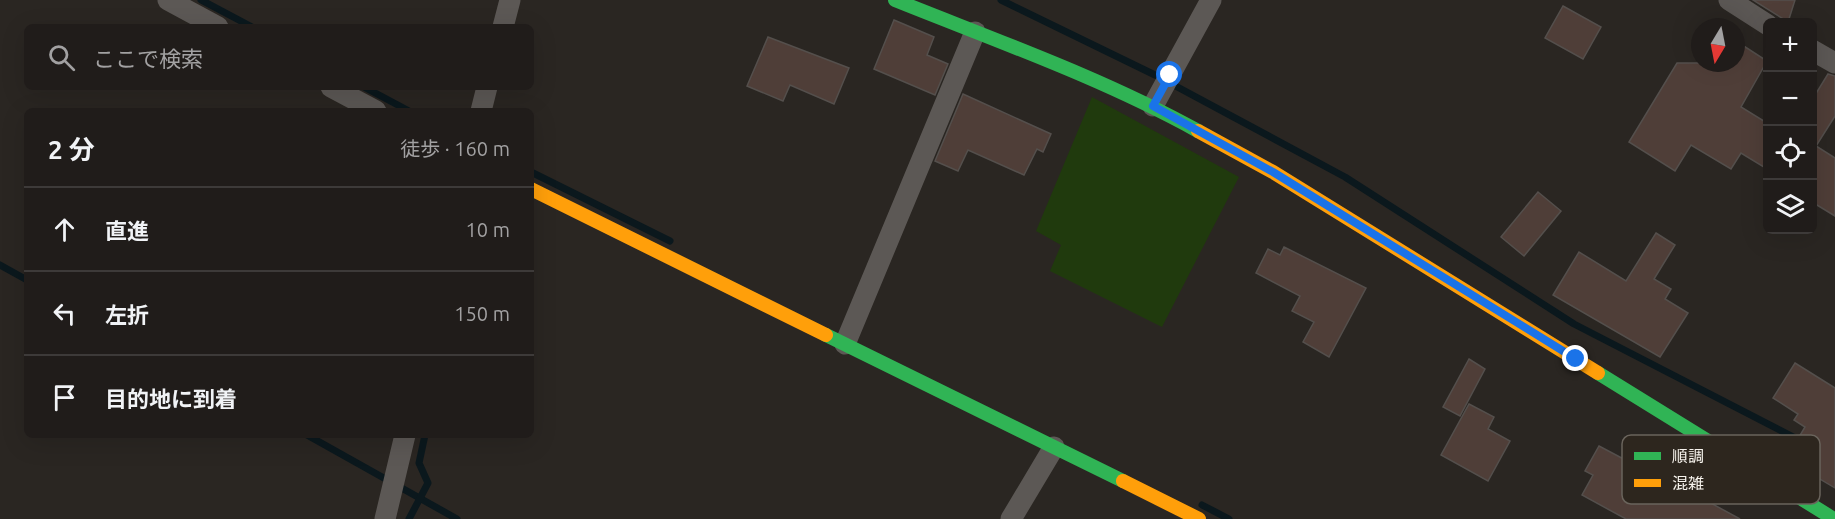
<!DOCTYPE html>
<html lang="ja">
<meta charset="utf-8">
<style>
body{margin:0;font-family:Ubuntu,"Noto Sans JP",sans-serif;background:#2d2927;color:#f1f3f6}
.controls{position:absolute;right:18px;top:18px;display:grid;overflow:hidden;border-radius:9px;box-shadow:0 6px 24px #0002}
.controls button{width:54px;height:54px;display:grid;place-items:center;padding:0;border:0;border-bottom:2px solid #3d3a39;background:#201c1a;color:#f1f3f6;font:30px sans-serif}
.compass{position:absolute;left:1691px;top:18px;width:54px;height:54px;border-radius:50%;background:#201c1a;box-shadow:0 6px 24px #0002;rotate:190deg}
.stop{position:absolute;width:18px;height:18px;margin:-14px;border:4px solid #1a73e8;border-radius:50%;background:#fff}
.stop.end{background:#1a73e8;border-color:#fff;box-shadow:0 2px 6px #0008}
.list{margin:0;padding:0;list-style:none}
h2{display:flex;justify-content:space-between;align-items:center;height:78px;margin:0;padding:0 24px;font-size:26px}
h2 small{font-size:20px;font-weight:400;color:#a2a1a2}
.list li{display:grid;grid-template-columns:39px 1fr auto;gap:18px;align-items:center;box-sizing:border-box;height:84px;padding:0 24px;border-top:2px solid #3d3a39}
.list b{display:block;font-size:22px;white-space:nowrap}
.list em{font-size:20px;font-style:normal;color:#a2a1a2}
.icon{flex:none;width:33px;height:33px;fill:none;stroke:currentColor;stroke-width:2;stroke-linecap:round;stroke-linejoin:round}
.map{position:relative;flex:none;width:1835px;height:519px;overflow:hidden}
.search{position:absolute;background:#201c1a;box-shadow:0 6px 24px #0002;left:24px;top:24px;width:510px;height:66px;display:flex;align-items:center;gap:15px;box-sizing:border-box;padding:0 21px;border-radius:9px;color:#a2a1a2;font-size:22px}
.panel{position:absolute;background:#201c1a;box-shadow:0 6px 24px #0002;left:24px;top:108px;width:510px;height:330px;border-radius:9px}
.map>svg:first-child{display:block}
</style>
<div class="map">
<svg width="1835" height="519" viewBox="0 0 1835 519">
<rect width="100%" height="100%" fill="#2a2622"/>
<!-- green -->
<path fill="#203a0d" d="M1092,97L1239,177L1162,327L1050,271L1061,245L1036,231Z"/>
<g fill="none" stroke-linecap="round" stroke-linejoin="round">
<!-- stream -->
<g stroke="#0b181d" stroke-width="7">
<path d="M201,0L252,27"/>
<path d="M1001,0L1155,75L1345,177L1574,324L1805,443"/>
<path d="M364,87L409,111"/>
<path d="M531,172L670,241"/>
<path d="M0,265L27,280"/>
<path d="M307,435L457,519"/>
<path d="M1202,505L1229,519"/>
<path d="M409,519L428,483L419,463L425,435"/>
</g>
</g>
<!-- building -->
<g fill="#4f3e38" stroke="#544f4c" stroke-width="1.5">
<path d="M1753,0H1795L1788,22Z"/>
<path d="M1563,6L1601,27L1583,59L1545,38Z"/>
<path d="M894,20L934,37L927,55L948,64L935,95L874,69Z"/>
<path d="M768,37L849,68L834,104L790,85L783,101L747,86Z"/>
<path d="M1736,41L1767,61L1741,107L1767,123V169L1741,153L1731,169L1691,145L1675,171L1629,142L1677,63H1736Z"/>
<path d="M1828,74L1835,76V116L1816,146L1835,158V216L1812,202V100Z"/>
<path d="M963,94L1051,134L1043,152L1037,149L1024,175L968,150L958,171L935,161Z"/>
<path d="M1538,192L1561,211L1524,256L1501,237Z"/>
<path d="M1656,233L1675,245L1654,279L1671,289L1665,299L1688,313L1660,357L1553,295L1579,252L1626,281Z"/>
<path d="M1284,247L1366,288L1329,357L1303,342L1314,322L1292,311L1300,296L1256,273L1268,249L1280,255Z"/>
<path d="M1469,359L1485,369L1460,416L1443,407Z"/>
<path d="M1795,363L1835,388V488L1786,459L1805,427L1794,420L1798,414L1773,398Z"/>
<path d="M1469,404L1494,417L1488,429L1510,441L1488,481L1441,455Z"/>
<path d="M1599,446L1667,482L1684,451L1701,461L1685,489L1740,519H1626L1582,495L1593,475L1585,471Z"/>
</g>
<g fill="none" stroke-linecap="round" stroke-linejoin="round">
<!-- street -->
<g stroke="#5c5855" stroke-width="21">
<path d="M168,0L218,27"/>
<path d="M1729,0L1768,25"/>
<path d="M503,27L510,0"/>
<path d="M1812,50L1835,63"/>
<path d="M331,87L376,111"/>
<path d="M1153,106L1211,0"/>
<path d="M481,111L487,87"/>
<path d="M845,344L975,32"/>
<path d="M385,519L405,435"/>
<path d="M1011,519L1054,447"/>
</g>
<!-- fast -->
<g stroke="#30b455" stroke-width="14">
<path d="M895,0C997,41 1102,78 1198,131"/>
<path d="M826,335L1123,481"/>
<path d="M1598,373L1834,519"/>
</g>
<!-- slow -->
<g stroke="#ff9f0a" stroke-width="14">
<path d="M1198,131L1273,172L1598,373"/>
<path d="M531,189L826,335"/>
<path d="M1123,481L1199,519"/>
</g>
</g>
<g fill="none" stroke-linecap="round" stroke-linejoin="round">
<!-- route -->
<path stroke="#1a73e8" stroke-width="8" d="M1170,75L1153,106L1273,172L1576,359"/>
</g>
<!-- legend -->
<rect x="1622" y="435" width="198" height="69" rx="9" fill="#2d261e" stroke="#6a645c" stroke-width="1.5"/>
<rect x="1634" y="452" width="27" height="8" fill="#30b455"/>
<rect x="1634" y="479" width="27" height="8" fill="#ff9f0a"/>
<g font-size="16" fill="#f7f3ed">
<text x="1672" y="462">順調</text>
<text x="1672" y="489">混雑</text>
</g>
</svg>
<div class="controls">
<button>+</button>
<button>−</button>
<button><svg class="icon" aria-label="locate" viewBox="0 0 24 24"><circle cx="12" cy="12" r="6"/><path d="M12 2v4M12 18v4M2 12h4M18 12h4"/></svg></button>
<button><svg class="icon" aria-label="layers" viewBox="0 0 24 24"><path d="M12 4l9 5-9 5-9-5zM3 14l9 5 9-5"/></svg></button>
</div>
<svg class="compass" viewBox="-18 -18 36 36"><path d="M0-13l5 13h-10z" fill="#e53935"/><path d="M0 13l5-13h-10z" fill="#a2a1a2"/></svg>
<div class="stop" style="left:1170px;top:75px"></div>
<div class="stop end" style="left:1576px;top:359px"></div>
<div class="search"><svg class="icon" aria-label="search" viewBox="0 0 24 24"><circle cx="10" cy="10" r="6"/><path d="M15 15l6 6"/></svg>ここで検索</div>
<section class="panel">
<h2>2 分<small>徒歩 · 160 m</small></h2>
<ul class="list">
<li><svg class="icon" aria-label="ahead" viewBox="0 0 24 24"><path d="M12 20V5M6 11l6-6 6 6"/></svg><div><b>直進</b></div><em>10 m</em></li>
<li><svg class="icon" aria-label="left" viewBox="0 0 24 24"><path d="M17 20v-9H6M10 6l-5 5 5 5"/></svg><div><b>左折</b></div><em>150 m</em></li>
<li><svg class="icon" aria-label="arrive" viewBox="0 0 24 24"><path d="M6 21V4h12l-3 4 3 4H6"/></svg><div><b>目的地に到着</b></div></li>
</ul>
</section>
</div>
